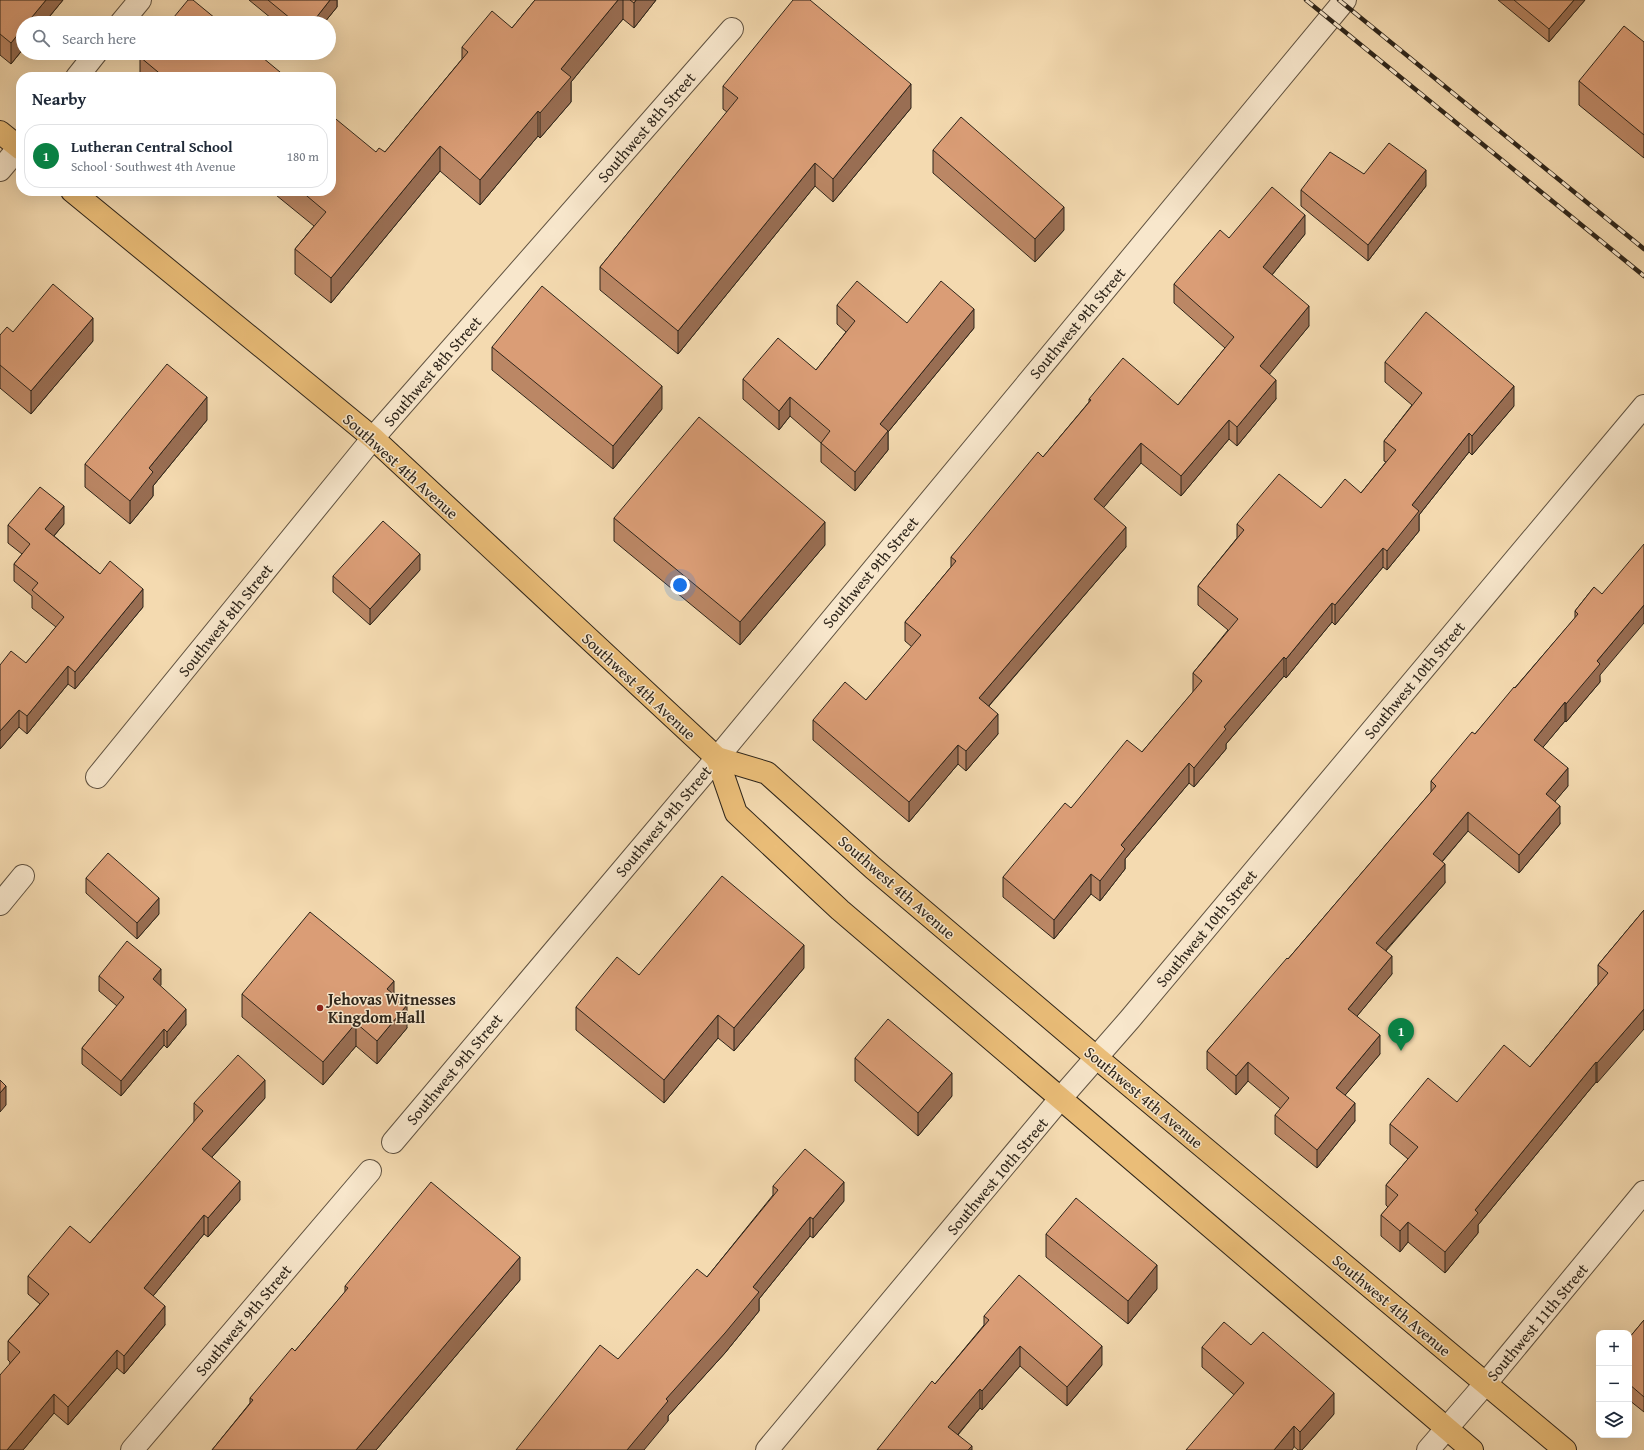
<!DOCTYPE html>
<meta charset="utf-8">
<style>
body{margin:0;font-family:"Gentium Book Plus",serif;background:#f2f2f3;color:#1f2937}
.controls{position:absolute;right:12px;bottom:12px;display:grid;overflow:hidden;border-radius:8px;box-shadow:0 4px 16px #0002}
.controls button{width:36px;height:36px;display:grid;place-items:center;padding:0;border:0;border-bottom:1px solid #e0e1e3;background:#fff;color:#1f2937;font:20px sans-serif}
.you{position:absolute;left:680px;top:585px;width:14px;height:14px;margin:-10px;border:3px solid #fff;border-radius:50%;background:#1a73e8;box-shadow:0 0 0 6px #1a73e833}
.badge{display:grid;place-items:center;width:26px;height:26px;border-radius:50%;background:#0b8043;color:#fff;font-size:13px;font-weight:700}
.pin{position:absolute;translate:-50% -33px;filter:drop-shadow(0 1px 2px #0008)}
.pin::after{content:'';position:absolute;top:21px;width:14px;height:12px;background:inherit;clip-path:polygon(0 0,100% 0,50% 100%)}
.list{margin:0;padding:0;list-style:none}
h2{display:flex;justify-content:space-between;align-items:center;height:52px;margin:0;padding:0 16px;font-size:17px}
h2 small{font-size:13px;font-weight:400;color:#747a83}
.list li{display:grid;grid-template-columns:26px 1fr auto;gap:12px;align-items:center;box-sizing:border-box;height:64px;margin:0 8px 8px;padding:0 8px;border:1px solid #e0e1e3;border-radius:16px}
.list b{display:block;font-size:15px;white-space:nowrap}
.list p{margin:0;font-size:13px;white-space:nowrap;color:#747a83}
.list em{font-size:13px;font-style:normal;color:#747a83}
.icon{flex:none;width:22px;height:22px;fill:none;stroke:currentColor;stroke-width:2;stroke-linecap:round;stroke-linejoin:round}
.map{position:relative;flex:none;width:1644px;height:1450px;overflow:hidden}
.search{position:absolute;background:#fff;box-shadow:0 4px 16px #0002;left:16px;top:16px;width:320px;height:44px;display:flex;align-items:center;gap:10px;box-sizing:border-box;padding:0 14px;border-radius:22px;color:#747a83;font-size:15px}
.panel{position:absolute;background:#fff;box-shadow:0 4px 16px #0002;left:16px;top:72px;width:320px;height:124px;border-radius:16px}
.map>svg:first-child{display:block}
</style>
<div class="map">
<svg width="1644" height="1450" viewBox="0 0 1644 1450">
<rect width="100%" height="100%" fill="#f4dab0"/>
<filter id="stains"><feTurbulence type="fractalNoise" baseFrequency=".005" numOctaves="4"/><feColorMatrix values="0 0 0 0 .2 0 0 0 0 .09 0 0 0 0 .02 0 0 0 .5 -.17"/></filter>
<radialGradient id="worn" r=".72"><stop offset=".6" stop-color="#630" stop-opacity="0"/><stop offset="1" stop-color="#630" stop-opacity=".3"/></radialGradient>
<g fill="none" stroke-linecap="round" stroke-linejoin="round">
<defs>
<g id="minor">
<path d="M121,23L140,0"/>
<path d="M77,77L96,53"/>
<path d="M0,170L21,145"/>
<path d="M97,777L373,438L732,29"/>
<path d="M0,904L23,876"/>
<path d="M393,1142L717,758L1345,0"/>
<path d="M132,1450L370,1171"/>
<path d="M767,1450L1060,1099L1130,1019L1644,406"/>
<path d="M1428,1450L1486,1383L1644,1192"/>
</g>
<g id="major">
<path d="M0,132L21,149"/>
<path d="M72,191L373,438L717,758L767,773L873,868L1097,1058L1565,1450"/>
<path d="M717,758L736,813L840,910L1472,1450"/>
</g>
</defs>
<!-- minor casing -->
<use href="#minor" stroke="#605240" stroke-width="24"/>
<!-- major casing -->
<use href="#major" stroke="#2e251a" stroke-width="24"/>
<!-- minor -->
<use href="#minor" stroke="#f8e7cc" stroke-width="22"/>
<!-- major -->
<use href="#major" stroke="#eabd78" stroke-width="22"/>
<defs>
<g id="rail">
<path d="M1306,0L1644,276"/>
<path d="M1339,0L1644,249"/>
</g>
</defs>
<!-- rail casing -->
<use href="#rail" stroke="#2e251a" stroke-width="4.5"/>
<!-- rail -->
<use href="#rail" stroke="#f8e7cc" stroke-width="3" stroke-dasharray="9" stroke-linecap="butt"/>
</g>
<!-- wall -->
<g fill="#bb8765" stroke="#2e251a">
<path d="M0,0H63L11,64L0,55Z"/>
<path d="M249,0H337V7L324,23H277Z"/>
<path d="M535,0H656L634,28L623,19L571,82V102L540,138L538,136L480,205L440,171L331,303L295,274V249L314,226L271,191H331L376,152H385L462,59V47L512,28Z"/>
<path d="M1498,0H1585L1549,42Z"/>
<path d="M1644,42V158L1579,105V81Z"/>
<path d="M140,57L286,77H140Z"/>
<path d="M723,86L911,108L833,202L815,186L678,354L600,290V267L727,112L723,109Z"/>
<path d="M933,150L1064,230L1035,262L933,173Z"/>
<path d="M1364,174L1426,186L1368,261L1301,206V190Z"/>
<path d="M1305,234L1272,275L1309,326L1269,374L1276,399L1237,446L1229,439L1181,496L1141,463L1103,508L1126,547L989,706L998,734L966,771L958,764L909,822L813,740V720L866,700L912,647L905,641V622L951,567V557L1043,457L1089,402V399L1178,405L1225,348L1174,303V284L1229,238Z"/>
<path d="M837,305L907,323L974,328L888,432V450L855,491L821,462V443L790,416L779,430L743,399V379L816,370L846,332L837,324Z"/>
<path d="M13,332L93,341L31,414L0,388V335Z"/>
<path d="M492,347L662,409L613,469L492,370Z"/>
<path d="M1385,362L1514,406L1472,455L1469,452L1419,515V531L1387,570L1383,567L1335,625L1332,622L1286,678L1284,676L1226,744V749L1194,787L1189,783L1125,859V869L1100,901L1091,894L1054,939L1003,897V877L1071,808L1142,752L1193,692V673L1228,630L1198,605V586L1237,538V524L1321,508L1361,493L1386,462L1384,461V441L1412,405L1385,382Z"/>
<path d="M207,420L153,486V496L130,524L85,487V464Z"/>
<path d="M614,518L825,545L740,645L614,541Z"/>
<path d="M64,524L54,536L100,574L143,607L75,689L68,684L27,734L19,727L0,749L26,663L56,627L32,608V596L14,581V564L22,554L8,543V525Z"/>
<path d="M420,570L370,625L333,592V576Z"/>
<path d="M1594,587L1600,682L1566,722L1565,721L1543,747L1568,786L1555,801L1560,824L1519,873L1468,831L1442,862L1445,883L1386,951L1392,974L1357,1016L1380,1054L1345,1095L1355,1121L1317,1168L1275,1134V1115L1281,1109L1248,1081L1236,1095L1207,1069V1051L1288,959L1431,792V781L1475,734L1575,618V611Z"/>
<path d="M86,878L159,914L137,939L86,893Z"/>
<path d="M1644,910L1597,1083L1596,1082L1478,1225V1233L1445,1273L1408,1242L1400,1252L1381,1236V1215L1388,1207L1386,1205V1185L1408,1159L1390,1144V1124L1457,1102L1530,1067L1598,985V965Z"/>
<path d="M804,968L734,1051L718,1038L664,1103L576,1030V1007L639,975Z"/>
<path d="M99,976L161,985L160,986L186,1025L167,1048L164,1045L121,1096L82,1064V1048L117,1006L99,991Z"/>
<path d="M242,994H394L407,1028L377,1064L356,1046L323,1085L242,1017Z"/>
<path d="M855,1058L952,1096L918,1136L855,1081Z"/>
<path d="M265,1098L212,1157L240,1200L208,1237L204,1234L153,1296L165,1325L124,1374L117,1368L68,1425L54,1413L23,1450H0L10,1362L8,1360V1341L40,1304L28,1294V1276L90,1243L194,1122V1103Z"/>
<path d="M773,1186L844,1201L813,1238L810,1236L759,1299V1311L725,1353L668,1416V1421L618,1359L707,1277L773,1195Z"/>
<path d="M1046,1234L1157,1289L1128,1324L1046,1257Z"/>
<path d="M520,1280L376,1450H212L250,1403V1398L295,1351L345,1292V1286Z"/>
<path d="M984,1316L1102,1365L1067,1406L1020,1366L982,1410L980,1408L958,1435L972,1450H877L935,1384L984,1325Z"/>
<path d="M1644,1320V1412L1629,1400V1338Z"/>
<path d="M1202,1347L1334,1414L1302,1450H1298L1202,1367Z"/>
</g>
<!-- shaded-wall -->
<g fill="#996e53" stroke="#2e251a">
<path d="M46,0H63L44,23H27Z"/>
<path d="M330,0H337V7L324,23H312Z"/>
<path d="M618,0H623V19L571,82V102L540,138V113L561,69Z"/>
<path d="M636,0H656L634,28V3Z"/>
<path d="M1574,0H1585L1549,42V29Z"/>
<path d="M23,28V49L11,64V43Z"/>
<path d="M911,84V108L833,202V179Z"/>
<path d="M538,111V136L480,205V180Z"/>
<path d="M440,146V171L331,303V278Z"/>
<path d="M815,163V186L678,354V331Z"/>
<path d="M1426,170V186L1368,261V245Z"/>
<path d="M1064,207V230L1035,262V239Z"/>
<path d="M1305,215V234L1263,286V267Z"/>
<path d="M1309,306V326L1260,386V366Z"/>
<path d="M974,309V328L888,432V450L855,491V472L880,424Z"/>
<path d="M93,318V341L31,414V391Z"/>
<path d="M1276,380V399L1237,446V427Z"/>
<path d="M662,386V409L613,469V446Z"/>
<path d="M1514,386V406L1472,455V436Z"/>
<path d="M207,397V420L153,486V496L130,524V501L149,468Z"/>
<path d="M790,397V416L779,430V411Z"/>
<path d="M1229,420V439L1181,496V476Z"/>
<path d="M1469,433V452L1419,515V531L1387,570V551L1412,505Z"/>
<path d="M1141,443V463L1094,519V499Z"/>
<path d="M64,506V524L45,546V529Z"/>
<path d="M825,522V545L740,645V622Z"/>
<path d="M1126,527V547L979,717V698Z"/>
<path d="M1383,548V567L1335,625V605Z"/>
<path d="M420,554V570L370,625V609Z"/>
<path d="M143,589V607L75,689V672Z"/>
<path d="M1332,603V622L1286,678V659Z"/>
<path d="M1644,605V623L1600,675V682L1566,722V704L1597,661Z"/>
<path d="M1284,657V676L1226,744V749L1194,787V768L1224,727Z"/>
<path d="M68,666V684L27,734V716Z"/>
<path d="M1565,702V721L1534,758V740Z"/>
<path d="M19,710V727L0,749V731Z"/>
<path d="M998,714V734L966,771V751Z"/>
<path d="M958,745V764L909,822V802Z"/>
<path d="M1189,763V783L1125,859V869L1100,901V881L1121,845Z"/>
<path d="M1568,768V786L1546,812V794Z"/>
<path d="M1560,806V824L1519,873V855Z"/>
<path d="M1468,812V831L1433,872V854Z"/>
<path d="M1445,864V883L1376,961V943Z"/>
<path d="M1091,874V894L1054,939V920Z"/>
<path d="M159,898V914L137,939V923Z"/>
<path d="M804,945V968L734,1051V1028Z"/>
<path d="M1392,956V974L1348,1027V1009Z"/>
<path d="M161,969V985L153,995V979Z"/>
<path d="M394,981V1004L387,989Z"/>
<path d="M407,1005V1028L377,1064V1041Z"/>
<path d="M186,1009V1025L167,1048V1032Z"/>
<path d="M1644,1009V1029L1597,1083V1063Z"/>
<path d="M718,1015V1038L664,1103V1080Z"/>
<path d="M356,1023V1046L323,1085V1062Z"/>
<path d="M164,1029V1045L121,1096V1081Z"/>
<path d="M1380,1035V1054L1336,1106V1088Z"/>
<path d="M1248,1062V1081L1236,1095V1076Z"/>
<path d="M1596,1062V1082L1478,1225V1233L1445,1273V1252L1475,1210Z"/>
<path d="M952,1073V1096L918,1136V1113Z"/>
<path d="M265,1080V1098L202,1168V1149Z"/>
<path d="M6,1086V1105L0,1112V1093Z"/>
<path d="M1355,1103V1121L1317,1168V1150Z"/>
<path d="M240,1181V1200L208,1237V1218Z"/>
<path d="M844,1182V1201L813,1238V1219Z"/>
<path d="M204,1215V1234L144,1307V1288Z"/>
<path d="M810,1217V1236L759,1299V1311L725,1353L668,1416V1421L644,1450H627L666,1399L753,1287Z"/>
<path d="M1408,1222V1242L1400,1252V1231Z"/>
<path d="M520,1257V1280L376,1450H356Z"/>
<path d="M1157,1265V1289L1128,1324V1301Z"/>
<path d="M165,1306V1325L124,1374V1356Z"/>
<path d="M1020,1346V1366L982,1410V1391Z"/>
<path d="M1102,1346V1365L1067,1406V1387Z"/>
<path d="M117,1350V1368L68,1425V1407Z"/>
<path d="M980,1389V1408L948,1446V1427Z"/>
<path d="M1334,1393V1414L1302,1450H1300V1432Z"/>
<path d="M54,1394V1413L23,1450H7Z"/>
<path d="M1294,1426V1447L1292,1450H1274Z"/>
<path d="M972,1446V1450H968Z"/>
</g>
<!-- building -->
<g fill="#da9d76" stroke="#2e251a">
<path d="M0,0H46L27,23H23V28L11,43L0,34Z"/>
<path d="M188,0H193L221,23H169Z"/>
<path d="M268,0H330L312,23H296Z"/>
<path d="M535,0H618L561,69L571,77L540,113L538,111L480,180L440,146L331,278L295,249L326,212L301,191H331V115L376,152L379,148L385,152L468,52L462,47L492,11L512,28Z"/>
<path d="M630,0H636L634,3Z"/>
<path d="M793,0H810L911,84L833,179L815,163L678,331L600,267L738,98L723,86Z"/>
<path d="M1514,0H1574L1549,29Z"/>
<path d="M1624,26L1644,42V135L1579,81Z"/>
<path d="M144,53H257L286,77H164L140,57Z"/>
<path d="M961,117L1064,207L1035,239L933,150Z"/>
<path d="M1389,143L1426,170L1368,245L1301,190L1330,152L1364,174Z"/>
<path d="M1272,187L1305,215L1263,267L1309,306L1260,366L1276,380L1237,427L1229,420L1181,476L1141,443L1094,499L1126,527L979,698L998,714L966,751L958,745L909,802L813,720L845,682L866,700L921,635L905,622L956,561L951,557L1038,452L1043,457L1091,400L1089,399L1123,358L1178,405L1234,337L1174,284L1220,230L1229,238Z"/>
<path d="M857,281L907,323L941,281L974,309L880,424L888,431L855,472L821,443L830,431L790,397L779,411L743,379L778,338L816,370L855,321L837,305Z"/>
<path d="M53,284L93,318L31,391L0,365V335L7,327L13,332Z"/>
<path d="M542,286L662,386L613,446L492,347Z"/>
<path d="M1426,312L1514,386L1472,436L1469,433L1412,505L1419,511L1387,551L1383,548L1335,605L1332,603L1286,659L1284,657L1224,727L1226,729L1194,768L1189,763L1121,845L1125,849L1100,881L1091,874L1054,920L1003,877L1065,803L1071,808L1127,740L1142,752L1202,681L1193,673L1238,619L1198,586L1244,530L1237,524L1279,474L1321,508L1345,479L1361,493L1396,450L1384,441L1422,393L1385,362Z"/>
<path d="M167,364L207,397L149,468L153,472L130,501L85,464Z"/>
<path d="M699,417L825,522L740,622L614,518Z"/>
<path d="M40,487L64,506L45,529L100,574L110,561L143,589L75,672L68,666L27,716L19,710L0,731V665L11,651L26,663L64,617L32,590L38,583L14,564L30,544L8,525Z"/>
<path d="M383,521L420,554L370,609L333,576Z"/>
<path d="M1644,544V605L1597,661L1600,664L1566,704L1565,702L1534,740L1568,768L1546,794L1560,806L1519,855L1468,812L1433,854L1445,864L1376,943L1392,956L1348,1009L1380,1035L1336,1088L1355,1103L1317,1150L1275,1115L1289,1098L1248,1062L1236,1076L1207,1051L1287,958L1288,959L1436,786L1431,781L1472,732L1475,734L1514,687L1515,688L1578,614L1575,611L1594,587L1602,594Z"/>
<path d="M108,853L159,898L137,923L86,878Z"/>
<path d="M722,876L804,945L734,1028L718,1015L664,1080L576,1007L617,957L639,975Z"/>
<path d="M1644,910V1009L1597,1063L1596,1062L1475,1210L1478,1213L1445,1252L1408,1222L1400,1231L1381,1215L1398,1195L1386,1185L1418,1147L1390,1124L1428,1078L1457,1102L1504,1045L1530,1067L1608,973L1598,965Z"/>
<path d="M310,912L394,981L387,989L407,1005L377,1041L356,1023L323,1062L242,994Z"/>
<path d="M127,941L161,969L153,979L186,1009L167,1032L164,1029L121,1081L82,1048L124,997L99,976Z"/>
<path d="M888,1019L952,1073L918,1113L855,1058Z"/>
<path d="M238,1055L265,1080L202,1149L240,1181L208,1218L204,1215L144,1288L165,1306L124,1356L117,1350L68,1407L54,1394L7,1450H0V1375L20,1352L8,1341L49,1294L28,1276L70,1226L90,1243L203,1111L194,1103Z"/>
<path d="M0,1080L6,1086L0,1093Z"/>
<path d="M805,1149L844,1182L813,1219L810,1217L753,1287L759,1292L725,1333L666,1399L668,1401L627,1450H516L600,1345L618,1359L697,1269L707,1277L778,1190L773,1186Z"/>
<path d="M431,1182L520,1257L356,1450H212L253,1400L250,1398L292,1348L295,1351L348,1288L345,1286Z"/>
<path d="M1076,1198L1157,1265L1128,1301L1046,1234Z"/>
<path d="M1019,1275L1102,1346L1067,1387L1020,1346L982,1391L980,1389L948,1427L972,1446L968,1450H877L932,1381L935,1384L989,1320L984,1316Z"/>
<path d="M1644,1320V1397L1629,1384V1338Z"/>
<path d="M1224,1322L1251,1345L1263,1332L1334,1393L1300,1432L1294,1426L1274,1450H1186L1244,1383L1202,1347Z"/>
</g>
<!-- markers -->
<circle fill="#8f2418" stroke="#f8e7cc" stroke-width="1.5" cx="320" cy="1008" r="4"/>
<g text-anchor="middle" stroke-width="3" stroke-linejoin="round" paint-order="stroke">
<!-- street labels -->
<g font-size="16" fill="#2e251a" stroke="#f8e7cc">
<text transform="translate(646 127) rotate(-49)" y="6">Southwest 8th Street</text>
<text transform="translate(1077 323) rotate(-50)" y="6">Southwest 9th Street</text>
<text transform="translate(432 371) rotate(-49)" y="6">Southwest 8th Street</text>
<text transform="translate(401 466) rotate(42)" y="6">Southwest 4th Avenue</text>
<text transform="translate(870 572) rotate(-50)" y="6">Southwest 9th Street</text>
<text transform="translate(225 620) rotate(-51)" y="6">Southwest 8th Street</text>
<text transform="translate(1414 680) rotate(-50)" y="6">Southwest 10th Street</text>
<text transform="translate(639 686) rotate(43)" y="6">Southwest 4th Avenue</text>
<text transform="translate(663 821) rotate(-50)" y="6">Southwest 9th Street</text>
<text transform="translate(897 887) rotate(41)" y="6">Southwest 4th Avenue</text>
<text transform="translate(1206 928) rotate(-50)" y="6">Southwest 10th Street</text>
<text transform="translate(454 1069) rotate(-50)" y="6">Southwest 9th Street</text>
<text transform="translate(1144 1097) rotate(40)" y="6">Southwest 4th Avenue</text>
<text transform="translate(997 1176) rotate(-50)" y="6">Southwest 10th Street</text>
<text transform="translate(1392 1305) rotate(40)" y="6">Southwest 4th Avenue</text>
<text transform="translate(243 1320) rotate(-50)" y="6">Southwest 9th Street</text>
<text transform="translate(1537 1322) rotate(-50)" y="6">Southwest 11th Street</text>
</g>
<!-- poi labels -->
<g font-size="16" font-weight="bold" fill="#2e251a" stroke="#f8e7cc" text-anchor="start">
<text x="328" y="1005">Jehovas Witnesses<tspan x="328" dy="18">Kingdom Hall</tspan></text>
</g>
</g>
<rect width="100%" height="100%" filter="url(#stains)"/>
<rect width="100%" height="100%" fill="url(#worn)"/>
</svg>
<div class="controls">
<button>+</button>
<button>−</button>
<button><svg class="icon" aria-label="layers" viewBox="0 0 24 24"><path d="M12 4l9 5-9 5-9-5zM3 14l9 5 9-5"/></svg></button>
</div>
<div class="you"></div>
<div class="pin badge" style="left:1401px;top:1051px">1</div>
<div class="search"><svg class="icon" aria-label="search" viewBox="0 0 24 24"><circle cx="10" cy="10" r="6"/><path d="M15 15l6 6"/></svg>Search here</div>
<section class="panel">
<h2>Nearby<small></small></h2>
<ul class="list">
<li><span class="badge">1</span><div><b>Lutheran Central School</b><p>School · Southwest 4th Avenue</p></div><em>180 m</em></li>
</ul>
</section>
</div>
